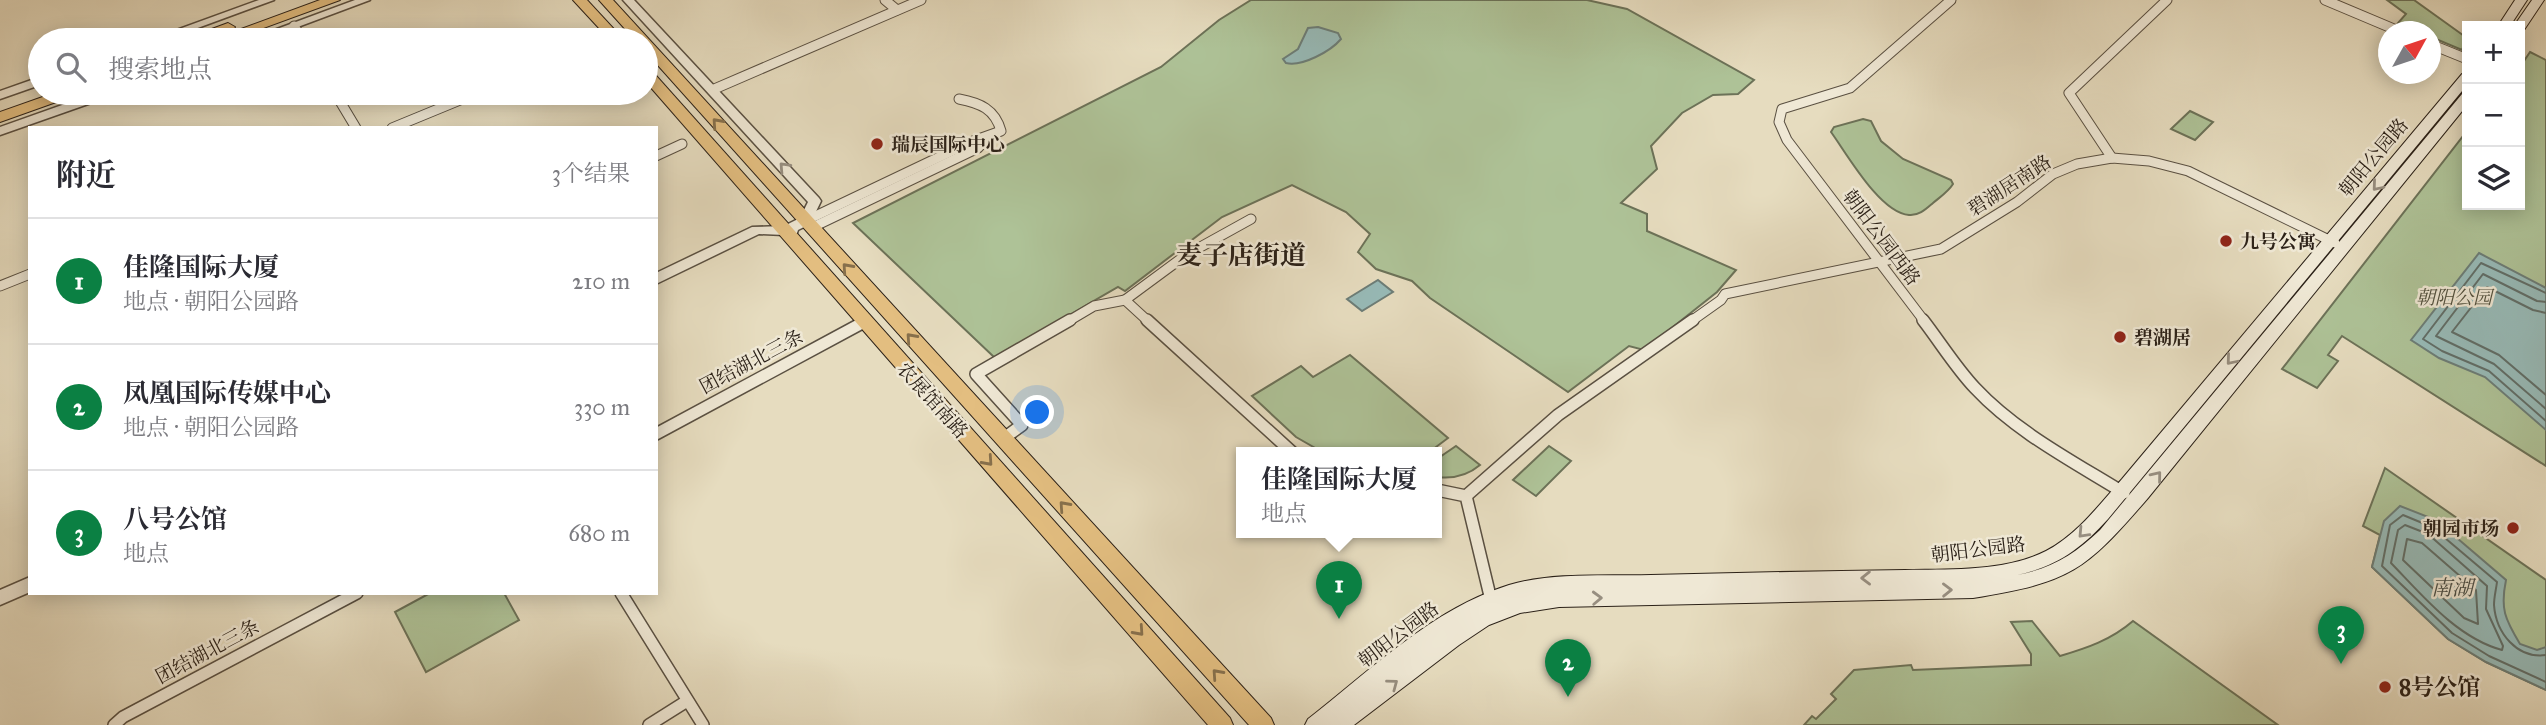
<!DOCTYPE html>
<html lang="zh">
<meta charset="utf-8">
<style>
body{margin:0;font-family:"IM FELL Great Primer","Noto Serif SC",serif;background:#f7f7f7;color:#2b2b33}
.controls{position:absolute;right:21px;top:21px;display:grid;overflow:hidden;border-radius:0px;box-shadow:0 4px 18px #0003}
.controls button{width:63px;height:63px;display:grid;place-items:center;padding:0;border:0;border-bottom:2px solid #e1e1e2;background:#fff;color:#2b2b33;font:35px sans-serif}
.compass{position:absolute;left:2378px;top:21px;width:63px;height:63px;border-radius:50%;background:#fff;box-shadow:0 4px 18px #0003;rotate:50deg}
.you{position:absolute;left:1038px;top:413px;width:24px;height:24px;margin:-18px;border:5px solid #fff;border-radius:50%;background:#1a73e8;box-shadow:0 0 0 10px #1a73e833}
.badge{display:grid;place-items:center;width:46px;height:46px;border-radius:50%;background:#0b8043;color:#fff;font-size:23px;font-weight:700}
.pin{position:absolute;translate:-50% -58px;filter:drop-shadow(0 2px 4px #0008)}
.pin::after{content:'';position:absolute;top:37px;width:24px;height:21px;background:inherit;clip-path:polygon(0 0,100% 0,50% 100%)}
.popup{position:absolute;left:1236px;top:447px;width:206px;height:91px;box-sizing:border-box;display:grid;place-content:center;border-radius:0px;background:#fff;filter:drop-shadow(0 2px 5px #0005);font-size:23px;white-space:nowrap;color:#7c7c81}
.popup b{font-size:26px;color:#2b2b33}
.popup::after{content:'';position:absolute;left:50%;top:100%;margin-left:-14px;border:14px solid transparent;border-top-color:#fff}
.list{margin:0;padding:0;list-style:none}
h2{display:flex;justify-content:space-between;align-items:center;height:91px;margin:0;padding:0 28px;font-size:30px}
h2 small{font-size:23px;font-weight:400;color:#7c7c81}
.list li{display:grid;grid-template-columns:46px 1fr auto;gap:21px;align-items:center;box-sizing:border-box;height:126px;padding:0 28px;border-top:2px solid #e1e1e2}
.list b{display:block;font-size:26px;white-space:nowrap}
.list p{margin:0;font-size:23px;white-space:nowrap;color:#7c7c81}
.list em{font-size:23px;font-style:normal;color:#7c7c81}
.icon{flex:none;width:38px;height:38px;fill:none;stroke:currentColor;stroke-width:2;stroke-linecap:round;stroke-linejoin:round}
.map{position:relative;flex:none;width:2546px;height:725px;overflow:hidden}
.search{position:absolute;background:#fff;box-shadow:0 4px 18px #0003;left:28px;top:28px;width:630px;height:77px;display:flex;align-items:center;gap:18px;box-sizing:border-box;padding:0 24px;border-radius:38px;color:#7c7c81;font-size:26px}
.panel{position:absolute;background:#fff;box-shadow:0 4px 18px #0003;left:28px;top:126px;width:630px;height:469px;border-radius:0px}
.map>svg:first-child{display:block}
</style>
<div class="map">
<svg width="2546" height="725" viewBox="0 0 2546 725">
<rect width="100%" height="100%" fill="#e6dcbf"/>
<filter id="stains"><feTurbulence type="fractalNoise" baseFrequency=".00286" numOctaves="4"/><feColorMatrix values="0 0 0 0 .2 0 0 0 0 .09 0 0 0 0 .02 0 0 0 .5 -.17"/></filter>
<radialGradient id="worn" r=".72"><stop offset=".6" stop-color="#630" stop-opacity="0"/><stop offset="1" stop-color="#630" stop-opacity=".3"/></radialGradient>
<!-- green -->
<g fill="#aec297" stroke="#6c7258" stroke-width="2">
<path d="M1251,0H1587L1627,9L1754,80L1738,94L1713,95L1682,113L1651,146L1657,169L1621,203L1647,214V231L1736,270L1717,292L1644,350L1629,346L1568,392L1430,298L1412,281L1376,269L1358,252L1370,234L1346,212L1292,185L1222,217L1125,291L1118,287L995,358L853,223L1161,67L1219,20Z"/>
<path d="M2387,0H2414L2467,38L2462,50L2431,37L2430,32L2418,31L2398,23L2406,14Z"/>
<path d="M2530,52L2546,60V466L2342,336L2328,355L2338,361L2317,388L2282,369L2467,131V205H2520V67Z"/>
<path d="M2190,111L2213,122L2195,140L2171,129Z"/>
<path d="M1863,119L1871,121L1881,141L1903,159L1951,180L1953,184C1948,192 1940,197 1933,203C1926,209 1919,216 1909,215C1880,213 1847,154 1831,132L1834,127Z"/>
<path d="M1350,355L1448,438L1428,453H1324L1296,437L1252,396L1301,366L1313,377Z"/>
<path d="M1456,446L1480,465C1467,476 1453,479 1437,477V459Z"/>
<path d="M1549,446L1571,461L1536,496L1513,480Z"/>
<path d="M2385,468L2546,580V690L2486,662L2448,639L2372,567L2380,535L2363,526Z"/>
<path d="M430,593H504L519,620L426,672L395,612Z"/>
<path d="M2032,621L2060,656C2087,648 2111,640 2133,621L2278,725H1804L1812,716L1816,719L1836,699L1831,694L1854,670L1911,665L1913,670L2031,665V654L2011,622Z"/>
</g>
<!-- water -->
<g fill="#97bab7" stroke="#6c7d77" stroke-width="2">
<path d="M1318,27L1338,33L1341,39C1331,51 1302,67 1286,63L1283,59L1298,49L1308,28Z"/>
<path d="M2479,253L2546,288V430L2485,377L2439,358L2411,340Z"/>
<path d="M1378,280L1393,292L1362,311L1347,299Z"/>
<path d="M2400,506L2436,520L2506,580C2500,609 2505,619 2520,644L2537,650L2546,647V690L2486,662L2448,639L2372,567L2384,521Z"/>
</g>
<g fill="none" stroke-linecap="round" stroke-linejoin="round">
<!-- shore -->
<g stroke="#616e68" stroke-width="2">
<path d="M2546,293L2481,263L2423,339L2442,351L2489,371L2546,421"/>
<path d="M2546,302L2537,301L2483,274L2436,336L2494,364L2546,409"/>
<path d="M2546,313L2533,310L2487,287L2452,332L2499,355L2546,395"/>
<path d="M2405,525L2428,534L2487,586L2486,609L2503,646L2502,650C2457,638 2422,595 2391,563L2398,530Z"/>
<path d="M2407,539L2422,543L2476,590L2478,624L2464,618L2403,560Z"/>
<path d="M2546,655C2517,659 2496,633 2494,605C2494,597 2496,590 2497,582L2432,527L2403,515L2390,525L2382,566L2452,633L2489,656L2546,682"/>
</g>
<defs>
<g id="minor-far1">
<path d="M885,0L897,10"/>
<path d="M2325,0L2401,32"/>
<path d="M294,26L303,40"/>
<path d="M2430,44L2467,59"/>
<path d="M712,90L921,0"/>
<path d="M335,93L356,128"/>
<path d="M392,128L477,93"/>
<path d="M656,156L682,144"/>
<path d="M2112,158L2069,93L2167,0"/>
<path d="M805,221L973,141L1001,131C995,109 980,103 959,99"/>
<path d="M811,228L978,148L986,139"/>
<path d="M0,286L30,274"/>
<path d="M1067,322L1094,306L1125,300"/>
<path d="M1149,322L1125,300L1186,255L1251,219"/>
<path d="M1690,322L1721,300L1725,294L1941,249L2017,202L2053,174L2077,164L2112,158L2149,161L2188,171L2335,243"/>
<path d="M1925,322L1787,140L1779,122L1782,109L1850,88L1951,0"/>
</g>
<g id="minor">
<path d="M1147,320L1293,453"/>
<path d="M1923,320C1940,342 1956,368 1975,388C2016,432 2074,462 2124,493"/>
<path d="M656,434L864,322"/>
<path d="M1003,439L1022,425L976,374L1070,320"/>
<path d="M1437,490L1466,496L1491,600"/>
<path d="M1466,496L1558,415L1693,320"/>
<path d="M621,593L703,725"/>
<path d="M114,725L123,717L357,593"/>
<path d="M649,725L687,701"/>
</g>
<g id="tertiary">
<path d="M259,0H274L165,40H149Z"/>
<path d="M355,0H370L263,40H247Z"/>
<path d="M623,0H634L819,198L821,201L810,224L798,230L797,233L784,235L759,234L656,284V273L752,227L784,226L800,218L808,202Z"/>
<path d="M40,77V85L0,99V91Z"/>
<path d="M96,93H113L111,96L0,135V127Z"/>
<path d="M30,577V592L0,605V590Z"/>
</g>
<g id="secondary">
<path d="M2515,0H2527L2510,26H2498Z"/>
<path d="M2532,0H2544L2524,30L2520,31V26H2514Z"/>
<path d="M2467,73V85L2108,519C2082,548 2056,567 2017,575C2051,569 2075,554 2100,530L2462,94L2467,93V105L2148,498C2084,572 2071,582 1973,598L1559,607L1520,613L1489,625L1459,645L1354,725H1305L1308,719C1371,670 1432,609 1509,585C1553,572 1606,576 1651,575C1736,573 1820,571 1905,570C1950,569 2004,572 2046,551C2077,535 2099,505 2122,479L2462,74Z"/>
</g>
<g id="primary">
<path d="M573,0H587L624,40H610Z"/>
<path d="M599,0H613L1271,718L1274,725H1249L646,52V40H635Z"/>
<path d="M646,69L651,70L1230,718L1233,725H1208L646,82Z"/>
</g>
<g id="trunk">
<path d="M320,0H340L231,40H211Z"/>
<path d="M228,23L235,27L233,30L202,40H182Z"/>
<path d="M54,93H75L73,96L0,122V112Z"/>
</g>
</defs>
<!-- minor-far1 casing -->
<use href="#minor-far1" stroke="#5a5042" stroke-width="11"/>
<!-- minor casing -->
<use href="#minor" stroke="#5a5042" stroke-width="14"/>
<!-- tertiary casing -->
<use href="#tertiary" stroke="#5a5042" stroke-width="3"/>
<!-- secondary casing -->
<use href="#secondary" stroke="#2b2118" stroke-width="2"/>
<!-- primary casing -->
<use href="#primary" stroke="#2b2118" stroke-width="2"/>
<!-- trunk casing -->
<use href="#trunk" stroke="#2b2118" stroke-width="2"/>
<!-- minor-far1 -->
<use href="#minor-far1" stroke="#efe8d5" stroke-width="9"/>
<!-- minor -->
<use href="#minor" stroke="#efe8d5" stroke-width="11"/>
<!-- tertiary -->
<use href="#tertiary" fill="#efe8d5" fill-rule="evenodd"/>
<!-- secondary -->
<use href="#secondary" fill="#efe8d5" fill-rule="evenodd"/>
<!-- primary -->
<use href="#primary" fill="#e3be80" fill-rule="evenodd"/>
<!-- trunk -->
<use href="#trunk" fill="#e3be80" fill-rule="evenodd"/>
</g>
<!-- one-way arrows -->
<defs><path id="oneway-chevron" d="M-2-3.5L2.5 0L-2 3.5" fill="none" stroke-width="1.6" stroke-linecap="round" stroke-linejoin="round" transform="scale(1.75)"/></defs>
<g stroke="#87704c">
<use href="#oneway-chevron" transform="translate(717 123) rotate(-132)"/>
<use href="#oneway-chevron" transform="translate(847 268) rotate(-132)"/>
<use href="#oneway-chevron" transform="translate(911 338) rotate(-132)"/>
<use href="#oneway-chevron" transform="translate(988 461) rotate(48)"/>
<use href="#oneway-chevron" transform="translate(1064 506) rotate(-132)"/>
<use href="#oneway-chevron" transform="translate(1139 631) rotate(48)"/>
<use href="#oneway-chevron" transform="translate(1217 674) rotate(-132)"/>
</g>
<g stroke="#978e80">
<use href="#oneway-chevron" transform="translate(784 167) rotate(-133)"/>
<use href="#oneway-chevron" transform="translate(2377 186) rotate(130)"/>
<use href="#oneway-chevron" transform="translate(2231 360) rotate(130)"/>
<use href="#oneway-chevron" transform="translate(2157 476) rotate(-51)"/>
<use href="#oneway-chevron" transform="translate(2083 533) rotate(133)"/>
<use href="#oneway-chevron" transform="translate(1866 578) rotate(179)"/>
<use href="#oneway-chevron" transform="translate(1947 590) rotate(-1)"/>
<use href="#oneway-chevron" transform="translate(1597 598) rotate(-2)"/>
<use href="#oneway-chevron" transform="translate(1393 684) rotate(-37)"/>
</g>
<!-- markers -->
<g fill="#8f2418" stroke="#efe8d5" stroke-width="2.5">
<circle cx="877" cy="144" r="7"/>
<circle cx="2226" cy="241" r="7"/>
<circle cx="2120" cy="337" r="7"/>
<circle cx="2513" cy="528" r="7"/>
<circle cx="2385" cy="687" r="7"/>
</g>
<g text-anchor="middle" stroke-width="5" stroke-linejoin="round" paint-order="stroke">
<!-- poi labels -->
<g font-size="19" font-weight="bold" fill="#2b2118" stroke="#efe8d5" text-anchor="start">
<text x="891" y="151">瑞辰国际中心</text>
<text x="2240" y="248">九号公寓</text>
<text x="2134" y="344">碧湖居</text>
<text x="2499" y="535" text-anchor="end">朝园市场</text>
</g>
<!-- street labels -->
<g font-size="19" fill="#2b2118" stroke="#efe8d5">
<text transform="translate(2373 157) rotate(-50)" y="7">朝阳公园路</text>
<text transform="translate(2009 185) rotate(-33)" y="7">碧湖居南路</text>
<text transform="translate(1882 237) rotate(53)" y="7">朝阳公园西路</text>
<text transform="translate(751 361) rotate(-28)" y="7">团结湖北三条</text>
<text transform="translate(933 400) rotate(48)" y="7">农展馆南路</text>
<text transform="translate(1978 549) rotate(-7)" y="7">朝阳公园路</text>
<text transform="translate(1398 634) rotate(-37)" y="7">朝阳公园路</text>
<text transform="translate(207 651) rotate(-28)" y="7">团结湖北三条</text>
</g>
<!-- park labels -->
<g font-size="19" font-style="italic" fill="#52513e" stroke="#efe8d5">
<text x="2454" y="304">朝阳公园</text>
</g>
<!-- water labels -->
<g font-size="21" font-style="italic" fill="#4b4f48" stroke="#efe8d5">
<text x="2452" y="595">南湖</text>
</g>
<!-- near-poi labels -->
<g font-size="23" font-weight="bold" fill="#2b2118" stroke="#efe8d5" text-anchor="start">
<text x="2399" y="695">8号公馆</text>
</g>
<!-- district labels -->
<g font-size="26" font-weight="bold" fill="#2b2118" stroke="#efe8d5">
<text x="1241" y="264">麦子店街道</text>
</g>
</g>
<rect width="100%" height="100%" filter="url(#stains)"/>
<rect width="100%" height="100%" fill="url(#worn)"/>
</svg>
<div class="controls">
<button>+</button>
<button>−</button>
<button><svg class="icon" aria-label="layers" viewBox="0 0 24 24"><path d="M12 4l9 5-9 5-9-5zM3 14l9 5 9-5"/></svg></button>
</div>
<svg class="compass" viewBox="-18 -18 36 36"><path d="M0-13l5 13h-10z" fill="#e53935"/><path d="M0 13l5-13h-10z" fill="#7c7c81"/></svg>
<div class="you"></div>
<div class="pin badge" style="left:1339px;top:619px">1</div>
<div class="popup"><b>佳隆国际大厦</b>地点</div>
<div class="pin badge" style="left:1568px;top:697px">2</div>
<div class="pin badge" style="left:2341px;top:664px">3</div>
<div class="search"><svg class="icon" aria-label="search" viewBox="0 0 24 24"><circle cx="10" cy="10" r="6"/><path d="M15 15l6 6"/></svg>搜索地点</div>
<section class="panel">
<h2>附近<small>3个结果</small></h2>
<ul class="list">
<li><span class="badge">1</span><div><b>佳隆国际大厦</b><p>地点 · 朝阳公园路</p></div><em>210 m</em></li>
<li><span class="badge">2</span><div><b>凤凰国际传媒中心</b><p>地点 · 朝阳公园路</p></div><em>330 m</em></li>
<li><span class="badge">3</span><div><b>八号公馆</b><p>地点</p></div><em>680 m</em></li>
</ul>
</section>
</div>
